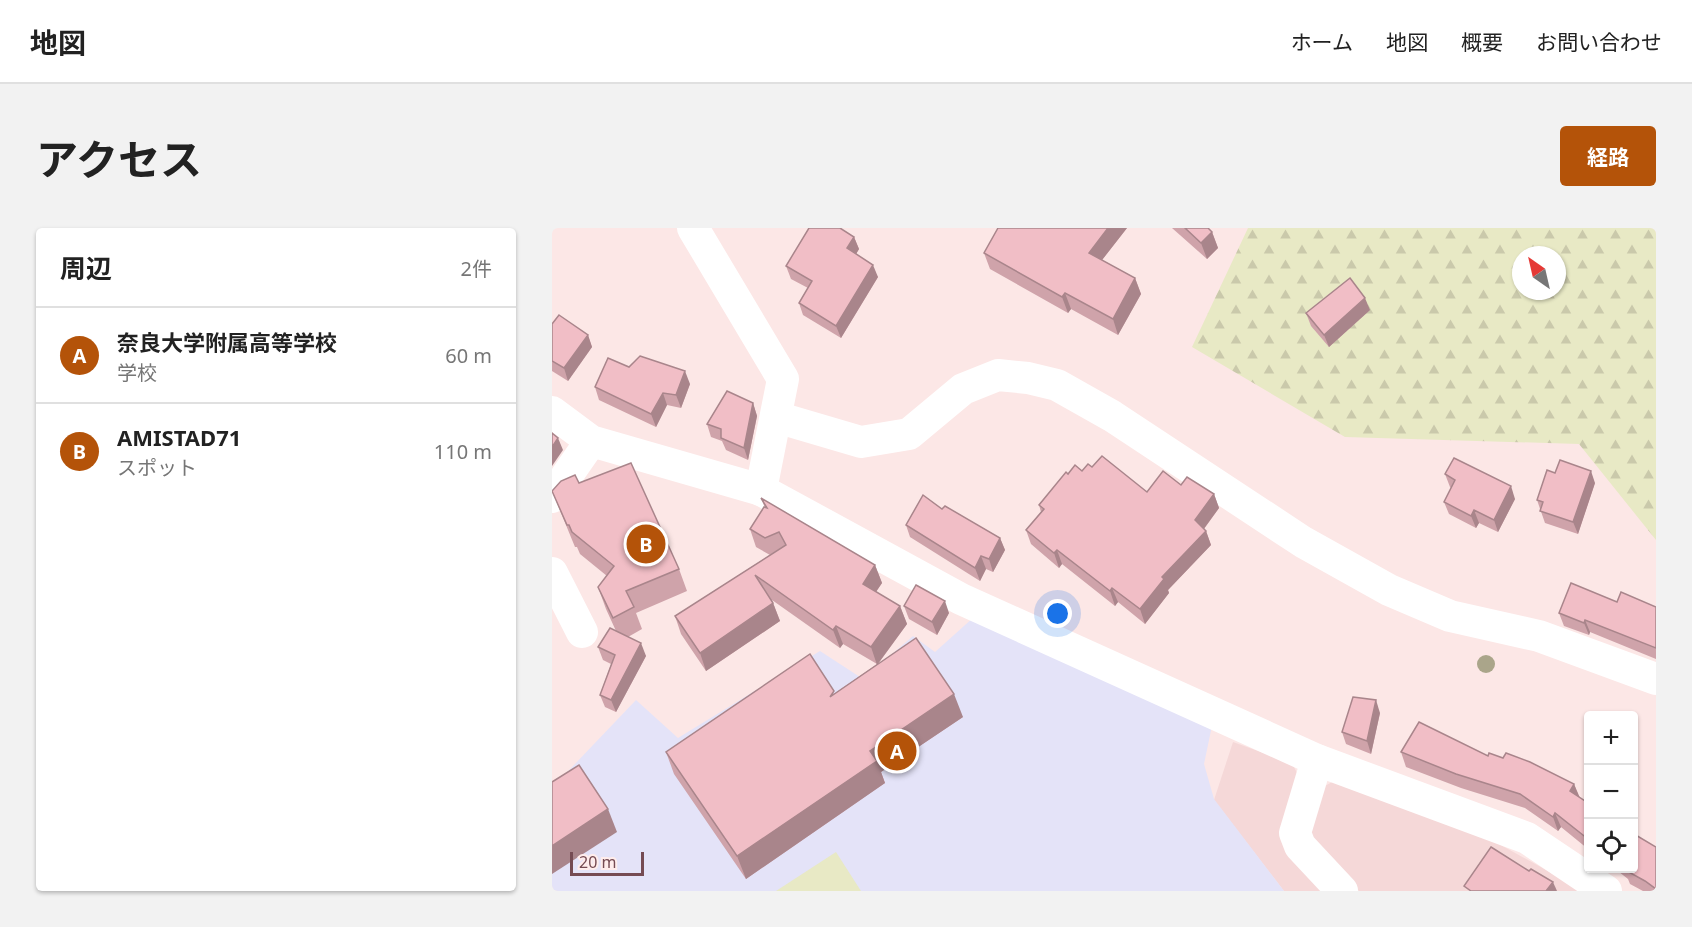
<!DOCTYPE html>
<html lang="ja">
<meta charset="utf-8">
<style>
body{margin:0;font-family:"Noto Sans","Noto Sans JP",sans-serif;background:#f2f2f2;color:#222}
.controls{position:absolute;right:18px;bottom:18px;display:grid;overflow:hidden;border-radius:6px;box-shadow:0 2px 4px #0004}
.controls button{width:54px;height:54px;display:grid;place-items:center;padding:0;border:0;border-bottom:2px solid #e0e0e0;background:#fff;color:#222;font:30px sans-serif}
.compass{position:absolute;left:960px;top:18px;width:54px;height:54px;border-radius:50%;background:#fff;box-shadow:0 2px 4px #0004;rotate:326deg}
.scale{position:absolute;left:18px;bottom:15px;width:74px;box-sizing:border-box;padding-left:6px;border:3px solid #754b53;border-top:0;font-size:16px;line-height:21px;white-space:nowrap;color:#754b53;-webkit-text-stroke:4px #ffedec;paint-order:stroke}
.you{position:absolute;left:506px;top:386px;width:21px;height:21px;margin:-15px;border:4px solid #fff;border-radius:50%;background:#1a73e8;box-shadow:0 0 0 9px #1a73e833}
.badge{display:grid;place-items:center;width:39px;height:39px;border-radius:50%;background:#b45309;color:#fff;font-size:20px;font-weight:700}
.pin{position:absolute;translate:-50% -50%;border:3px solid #fff;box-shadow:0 2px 6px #0006}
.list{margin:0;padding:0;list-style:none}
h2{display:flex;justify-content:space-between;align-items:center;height:78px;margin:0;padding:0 24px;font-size:26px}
h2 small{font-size:20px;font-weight:400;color:#767676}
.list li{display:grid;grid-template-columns:39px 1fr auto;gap:18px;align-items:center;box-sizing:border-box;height:96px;padding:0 24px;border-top:2px solid #e0e0e0}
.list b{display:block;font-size:22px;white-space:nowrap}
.list p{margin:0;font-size:20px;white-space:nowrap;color:#767676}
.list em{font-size:20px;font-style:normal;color:#767676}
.icon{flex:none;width:33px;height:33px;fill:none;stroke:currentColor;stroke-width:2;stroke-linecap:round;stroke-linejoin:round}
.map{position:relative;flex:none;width:1104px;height:663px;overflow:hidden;border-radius:6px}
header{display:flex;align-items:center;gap:36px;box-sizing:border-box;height:84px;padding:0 30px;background:#fff;border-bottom:2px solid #e0e0e0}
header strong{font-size:28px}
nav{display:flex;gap:33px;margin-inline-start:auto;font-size:21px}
.intro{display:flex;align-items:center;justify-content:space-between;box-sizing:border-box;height:144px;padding:0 36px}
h1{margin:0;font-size:42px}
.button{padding:15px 27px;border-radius:6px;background:#b45309;color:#fff;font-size:21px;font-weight:700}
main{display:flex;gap:36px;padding:0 36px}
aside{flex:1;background:#fff;border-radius:6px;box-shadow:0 2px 4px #0004}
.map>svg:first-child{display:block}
</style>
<header>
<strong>地図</strong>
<nav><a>ホーム</a><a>地図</a><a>概要</a><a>お問い合わせ</a></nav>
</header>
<div class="intro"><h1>アクセス</h1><a class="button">経路</a></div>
<main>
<aside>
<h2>周辺<small>2件</small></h2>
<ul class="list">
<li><span class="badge">A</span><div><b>奈良大学附属高等学校</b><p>学校</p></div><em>60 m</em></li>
<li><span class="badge">B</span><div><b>AMISTAD71</b><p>スポット</p></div><em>110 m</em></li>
</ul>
</aside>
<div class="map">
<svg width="1104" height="663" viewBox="0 0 1104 663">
<defs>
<pattern id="forest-firs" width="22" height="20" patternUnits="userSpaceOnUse" patternTransform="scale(1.5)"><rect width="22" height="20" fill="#e8e9c5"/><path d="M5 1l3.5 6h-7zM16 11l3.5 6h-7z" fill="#cac9ab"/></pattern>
</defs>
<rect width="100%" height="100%" fill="#fce7e6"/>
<!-- residential -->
<g fill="#f5d8d8">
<path d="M681,514L740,535L748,551L728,606L775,663H732L662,572Z"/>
<path d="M786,551L927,605L1032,663H807L758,610L769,560Z"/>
</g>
<!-- education -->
<path fill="#e4e3f8" d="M422,389L661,493L652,536L662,571L732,663H0V560L84,472L126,510L268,423L311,451L361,408L383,424Z"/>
<!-- forest -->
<path fill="url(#forest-firs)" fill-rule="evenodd" d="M696,0H1104V312L1027,216L793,209L640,119ZM969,27H1005V63H969Z"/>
<!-- pitch -->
<path fill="#e8e9c5" d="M284,624L309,663H224Z"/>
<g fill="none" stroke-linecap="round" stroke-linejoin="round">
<!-- minor -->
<g stroke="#fff" stroke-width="32">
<path d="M141,0L231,151L209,262"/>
<path d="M0,184L39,213L209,262L409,371L765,532L975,610L1054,663"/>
<path d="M224,189L309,214L357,206L411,161L446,147L476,150L505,157L560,188L751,314L837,362L898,388L987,408L1104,451"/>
<path d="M0,269L39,213"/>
<path d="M0,345L30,404"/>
<path d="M765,532L743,605L748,618L790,663"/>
</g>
</g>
<!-- trees -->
<circle fill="#aaa58a" cx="934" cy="436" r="9"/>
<!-- wall -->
<g fill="#cfa3aa">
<path d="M575,0L550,32L583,50L589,66L566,107L519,81L516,85L438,41L432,25Z"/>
<path d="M620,0H656L660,4L666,20L655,31Z"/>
<path d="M302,9L307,21L304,26L326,49L289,110L251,87L247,75L256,60L239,51L234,38Z"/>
<path d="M818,82L777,119L759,98L754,85Z"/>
<path d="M0,96L36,107L40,119L16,153L0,143Z"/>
<path d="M77,139L138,156L129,180L115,177L104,199L47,172L43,159Z"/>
<path d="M201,175L205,188L196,232L174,222L170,213L159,209L155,196Z"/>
<path d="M540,239L595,264L629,257L662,266L667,280L652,301L654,303L659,317L616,362L617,365L593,396L566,374L563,378L510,336L507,340L479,316L474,302L489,284L487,277L516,246Z"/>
<path d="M893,246L963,271L946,304L927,295L924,300L897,286L892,274L899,260L898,259Z"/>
<path d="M27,255L127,341L135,363L84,385L90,401L76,409L94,428L64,484L53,479L48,467L59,436L51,432L46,419L64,403L54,381L46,359L55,348L28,326L25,319H23L0,263Z"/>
<path d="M1043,255L1026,306L993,295L985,272Z"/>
<path d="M209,270L323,337L330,355L324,364L348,378L355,396L326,436L411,489L329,544L333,555L194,651L122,546L114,524L283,465L325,436L291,416L288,420L220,372L228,393L154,443L129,406L123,388L218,327L204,319L198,301L213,280Z"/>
<path d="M390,281L448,310L453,322L441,344L434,341L428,353L358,309L354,297Z"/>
<path d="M1065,374L1104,379V431L1038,404L1037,407L1012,398L1007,385Z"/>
<path d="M352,378L397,385L385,407L357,391Z"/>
<path d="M828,485L819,526L794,516L790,504Z"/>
<path d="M849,524L936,528L1022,556L1027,569L1036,575V621L1009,599L1006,603L973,580L909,560L854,539Z"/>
<path d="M1090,611L1104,619V663H1091L1078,656L1076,651L1062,640H1082Z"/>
</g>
<!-- shaded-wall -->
<g fill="#a9858b">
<path d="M556,0H575L543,41L537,25Z"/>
<path d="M660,4L666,20L655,31L649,15Z"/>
<path d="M302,9L307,21L300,33L295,20Z"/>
<path d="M321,37L326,49L289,110L284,98Z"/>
<path d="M583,50L589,66L566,107L561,91Z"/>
<path d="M513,65L519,81L516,85L510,69Z"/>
<path d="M813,70L818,82L777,119L772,107Z"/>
<path d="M36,107L40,119L16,153L12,140Z"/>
<path d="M133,143L138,156L129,180L124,167Z"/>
<path d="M111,165L115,177L104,199L99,186Z"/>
<path d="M201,175L205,188L196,232L192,220Z"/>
<path d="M6,210L11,222L0,238V219Z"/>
<path d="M1039,243L1043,255L1026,306L1021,294Z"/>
<path d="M959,258L963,271L946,304L942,292Z"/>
<path d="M662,266L667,280L648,306L643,292Z"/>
<path d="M922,282L927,295L924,300L919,288Z"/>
<path d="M654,303L659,317L616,362L617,365L593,396L588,381L610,349Z"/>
<path d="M448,310L453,322L441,344L437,331Z"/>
<path d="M505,322L510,336L507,340L502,325Z"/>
<path d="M429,328L434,341L428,353L423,340Z"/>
<path d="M323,337L330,355L317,374L311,356Z"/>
<path d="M560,360L566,374L563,378L558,363Z"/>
<path d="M393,373L397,385L385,407L380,394Z"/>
<path d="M221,375L228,393L154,443L148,425Z"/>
<path d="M348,378L355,396L325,437L319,419Z"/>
<path d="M1033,392L1038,404L1037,407L1032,395Z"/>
<path d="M284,398L291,416L288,420L281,402Z"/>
<path d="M89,415L94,428L64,484L59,472Z"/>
<path d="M402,466L411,489L329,544L333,555L194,651L185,628L318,523Z"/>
<path d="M824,472L828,485L819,526L815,513Z"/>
<path d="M1022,556L1028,570L1018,563Z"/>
<path d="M56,581L65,604L0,646V618Z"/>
<path d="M1003,585L1009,599L1006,603L1001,589Z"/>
<path d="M1001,654L1005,663H994Z"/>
</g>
<!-- building -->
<g fill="#f1bec6" stroke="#a9858b" stroke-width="1.5">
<path d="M257,0H288L302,9L295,20L321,37L284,98L247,75L260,53L234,38Z"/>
<path d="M446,0H556L537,25L583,50L561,91L513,65L510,69L432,25Z"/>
<path d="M633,0H656L660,4L649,15Z"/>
<path d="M798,50L813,70L772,107L754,85Z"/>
<path d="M7,87L36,107L12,140L0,133V96Z"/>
<path d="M88,128L133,143L124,167L111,165L99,186L43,159L56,130L77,139Z"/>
<path d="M175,163L201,175L192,220L169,210V201L155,196Z"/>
<path d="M0,205L6,210L0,219Z"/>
<path d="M550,228L595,264L611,243L629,257L635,249L662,266L643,292L654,303L610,349L612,351L588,381L560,360L558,363L505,322L502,325L474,302L492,281L487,277L514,244L516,246L523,237L530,243L536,236L540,239Z"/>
<path d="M902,230L959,258L942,292L922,282L919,288L892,274L903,252L893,246Z"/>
<path d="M1008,232L1039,243L1021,294L988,283L991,274L985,272L995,242L1003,245Z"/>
<path d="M79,235L127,341L74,363L82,379L61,390L46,359L62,338L20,304L17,297H15L0,263L9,253L23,247L27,255Z"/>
<path d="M371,267L390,281L393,278L448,310L437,331L429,328L423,340L354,297Z"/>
<path d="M209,270L323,337L311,356L348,378L319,419L284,398L281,402L203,347L221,375L148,425L123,388L234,317L227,304L213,310L198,301L212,279L215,280Z"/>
<path d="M1019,355L1065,374L1069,364L1104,379V420L1033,392L1032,395L1007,385Z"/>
<path d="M364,357L393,373L380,394L352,378Z"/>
<path d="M58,400L89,415L59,472L48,467L63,427L46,419Z"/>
<path d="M364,410L402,466L318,523L325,533L185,628L114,524L258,426L282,463L278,469Z"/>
<path d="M801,469L824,472L815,513L790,504Z"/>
<path d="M867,494L936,528L937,525L951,530L954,525L978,534L1022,556L1018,563L1036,575V611L1003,585L1001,589L968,566L904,546L849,524Z"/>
<path d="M27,537L56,581L0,618V554Z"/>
<path d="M1082,606L1104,619V661L1093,653L1073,642L1074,640H1082Z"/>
<path d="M939,619L977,643L979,641L1001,654L994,663H919L912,658Z"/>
</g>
</svg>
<div class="controls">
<button>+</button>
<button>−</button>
<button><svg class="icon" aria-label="locate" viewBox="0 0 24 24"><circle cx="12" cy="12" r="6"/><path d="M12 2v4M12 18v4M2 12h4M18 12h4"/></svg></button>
</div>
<svg class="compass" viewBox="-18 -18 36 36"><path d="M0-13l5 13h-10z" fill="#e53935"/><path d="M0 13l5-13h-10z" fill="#767676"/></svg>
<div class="scale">20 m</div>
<div class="you"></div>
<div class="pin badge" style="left:345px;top:523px">A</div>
<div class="pin badge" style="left:94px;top:316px">B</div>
</div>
</main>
